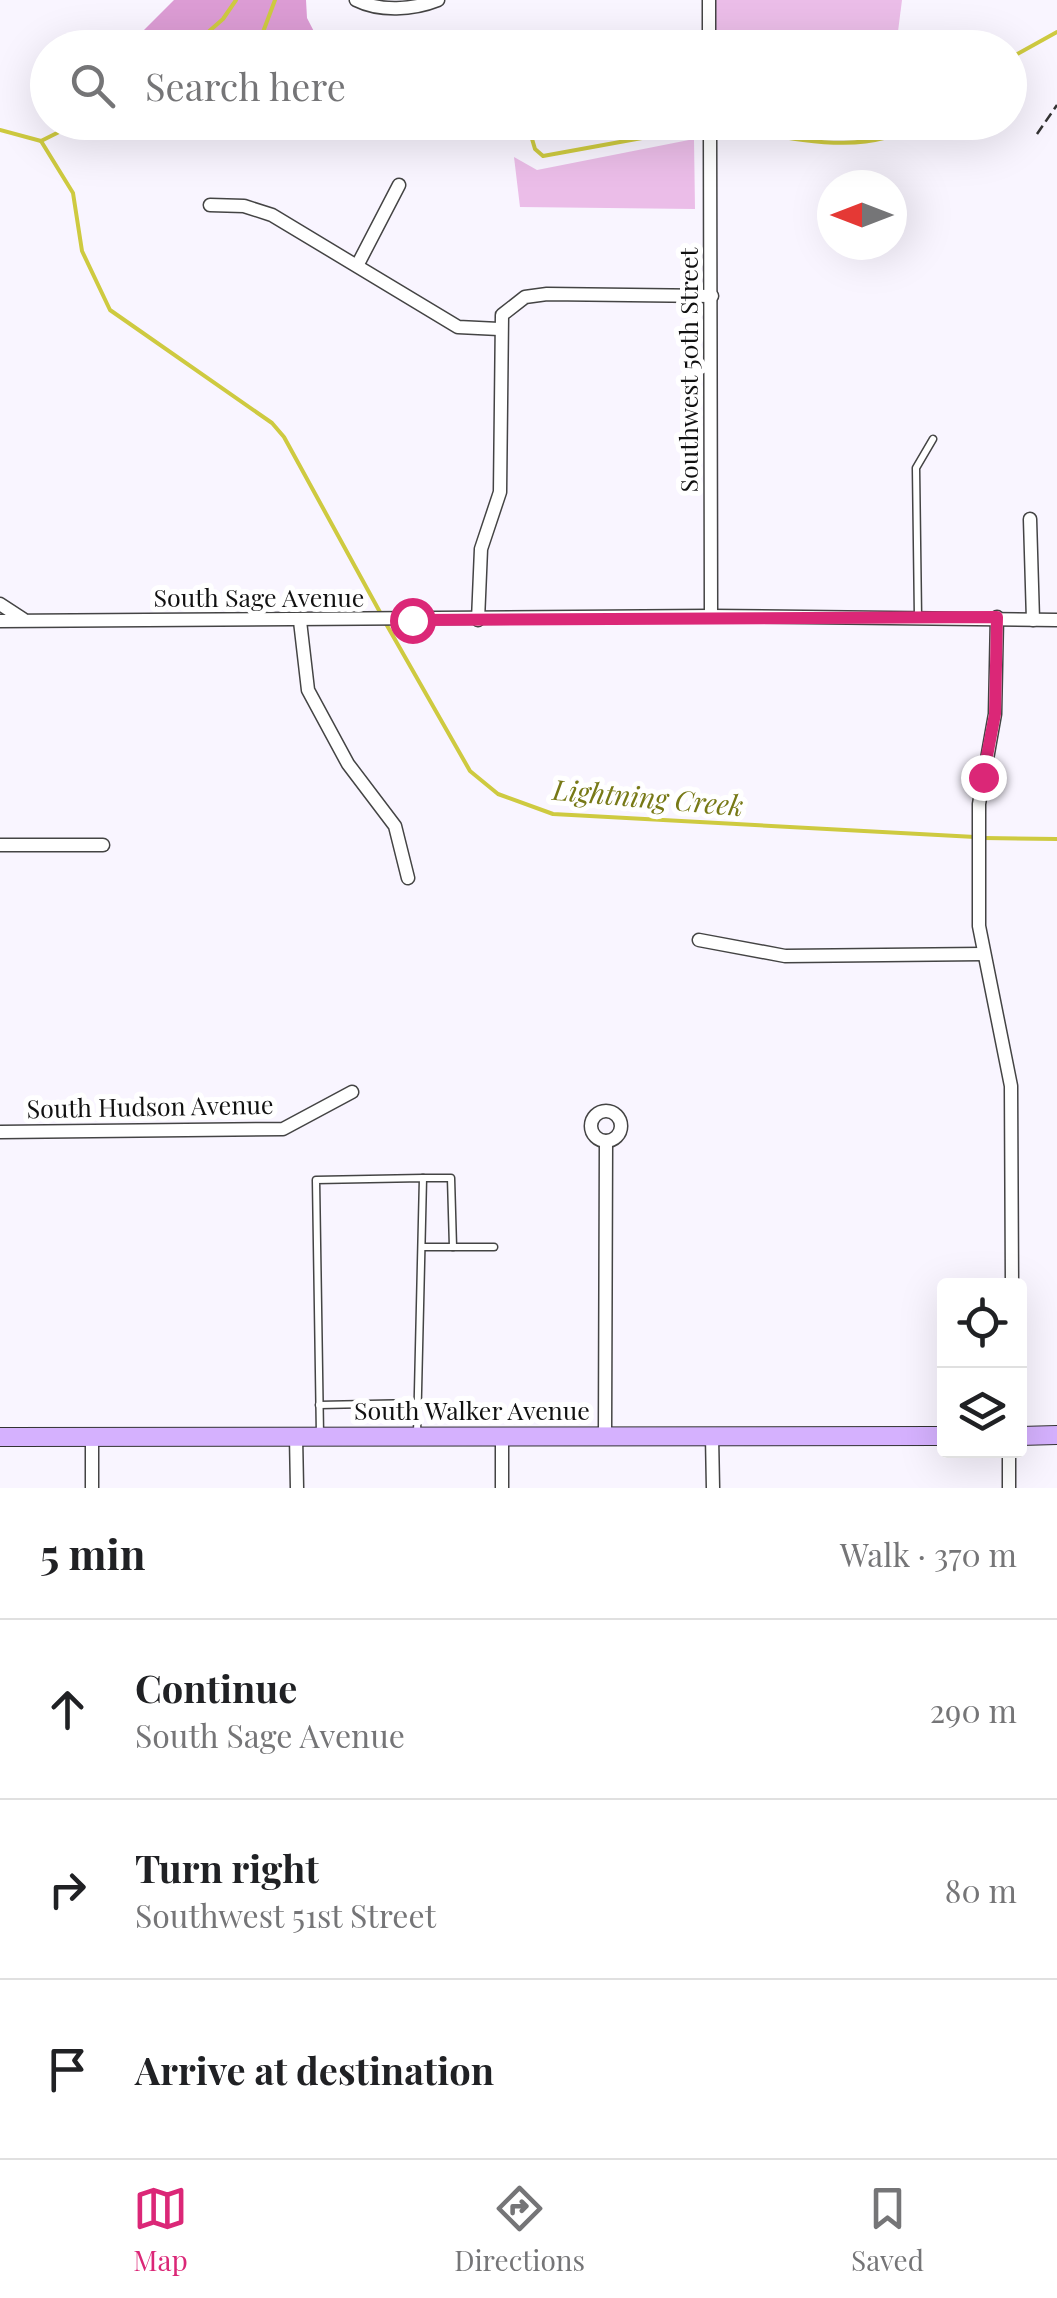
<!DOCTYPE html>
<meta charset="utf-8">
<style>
body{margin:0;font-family:"Playfair Display",serif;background:#f6f6f6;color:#202124}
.controls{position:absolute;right:30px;bottom:30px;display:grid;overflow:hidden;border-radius:10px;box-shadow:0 10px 40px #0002}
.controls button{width:90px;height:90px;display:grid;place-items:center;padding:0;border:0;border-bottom:2px solid #e0e0e0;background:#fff;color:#202124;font:50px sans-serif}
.compass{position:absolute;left:817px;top:170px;width:90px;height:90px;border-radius:50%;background:#fff;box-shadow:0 10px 40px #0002;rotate:270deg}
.stop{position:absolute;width:30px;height:30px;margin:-22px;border:8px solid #db2777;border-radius:50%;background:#fff}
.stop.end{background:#db2777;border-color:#fff;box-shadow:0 2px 10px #0008}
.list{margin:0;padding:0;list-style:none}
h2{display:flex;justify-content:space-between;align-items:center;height:130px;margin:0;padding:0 40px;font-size:42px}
h2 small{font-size:32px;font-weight:400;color:#757577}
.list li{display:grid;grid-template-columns:65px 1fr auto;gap:30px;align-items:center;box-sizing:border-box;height:180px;padding:0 40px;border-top:2px solid #e0e0e0}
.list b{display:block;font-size:38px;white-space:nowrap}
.list p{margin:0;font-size:32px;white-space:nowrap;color:#757577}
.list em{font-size:32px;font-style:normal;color:#757577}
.icon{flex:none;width:55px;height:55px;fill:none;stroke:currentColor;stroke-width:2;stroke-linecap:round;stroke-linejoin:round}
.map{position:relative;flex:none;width:1057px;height:1488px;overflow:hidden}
.search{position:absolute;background:#fff;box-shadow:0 10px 40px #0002;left:30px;right:30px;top:30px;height:110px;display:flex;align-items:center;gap:25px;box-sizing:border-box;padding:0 35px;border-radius:55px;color:#757577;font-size:38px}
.sheet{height:670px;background:#fff}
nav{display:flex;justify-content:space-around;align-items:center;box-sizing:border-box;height:140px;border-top:2px solid #e0e0e0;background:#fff;font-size:28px;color:#757577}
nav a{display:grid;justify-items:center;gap:5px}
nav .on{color:#db2777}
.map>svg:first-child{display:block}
</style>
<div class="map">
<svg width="1057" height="1488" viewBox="0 0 1057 1488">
<rect width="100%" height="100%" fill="#f9f5ff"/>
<!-- green -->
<g fill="#ebbde8">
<path d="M716,0H902L896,47H716Z"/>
<path d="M694,139L695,209L520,207L514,157L537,170Z"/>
</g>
<!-- forest -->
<path fill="#dc9cd4" d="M174,0H306L307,18L322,47H127Z"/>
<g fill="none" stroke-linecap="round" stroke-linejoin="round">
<!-- stream -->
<g stroke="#ceca40" stroke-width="4">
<path d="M190,48L223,19L236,0"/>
<path d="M257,48L275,0"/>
<path d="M1010,58L1057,32"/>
<path d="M527,122L535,149L543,156L686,130"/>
<path d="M729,128C788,136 865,160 918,122"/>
<path d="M0,130L41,141L73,193L82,251L110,310L272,423L284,437L381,614"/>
<path d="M41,141L79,122"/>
<path d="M385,622L470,771L498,794L553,814L975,837"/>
<path d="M984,838L1057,839"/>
</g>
<defs>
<g id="service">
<path d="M918,617L916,468L933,439"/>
<path d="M422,1247H453L451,1178H423"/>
<path d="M453,1247H494"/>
<path d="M319,1405L419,1403"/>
<path d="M320,1435L316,1180L423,1178L417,1434"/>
</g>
<g id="minor">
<path d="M356,0C380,12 413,10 438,0"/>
<path d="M709,0V48"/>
<path d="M710,122L711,616"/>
<path d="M210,205L244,206L272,215L458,327L499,329"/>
<path d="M358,264L399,185"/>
<path d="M1030,519L1033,620"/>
<path d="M0,604L23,619"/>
<path d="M997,617L995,714L979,804V926L1011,1086L1012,1286"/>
<path d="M478,620L481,549L500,492L502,315L525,297L547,294L712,296"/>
<path d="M0,621L711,616L1057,620"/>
<path d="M300,621L308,690L348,764L395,826L408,878"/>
<path d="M0,845H103"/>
<path d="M699,940L785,956L983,954"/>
<circle cx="606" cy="1126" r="15"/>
<path d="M0,1132L283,1129L352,1092"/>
<path d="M296,1436L297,1488"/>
<path d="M502,1436V1488"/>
<path d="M605,1436L606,1141"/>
<path d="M712,1436L713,1488"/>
<path d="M92,1437V1488"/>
<path d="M1009,1450V1488"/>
</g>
<g id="secondary">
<path d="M1020,1436L1057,1435"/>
<path d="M0,1437L944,1436"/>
</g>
</defs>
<!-- service casing -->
<use href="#service" stroke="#444" stroke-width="9"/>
<!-- minor casing -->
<use href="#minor" stroke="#444" stroke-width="15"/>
<!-- secondary casing -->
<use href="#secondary" stroke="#333" stroke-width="20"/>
<!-- path -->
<path stroke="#333" stroke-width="2.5" stroke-dasharray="10 5" stroke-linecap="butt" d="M1037,134L1057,105"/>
<!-- service -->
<use href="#service" stroke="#fff" stroke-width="6"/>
<!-- minor -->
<use href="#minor" stroke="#fff" stroke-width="12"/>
<!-- secondary -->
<use href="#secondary" stroke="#d5b1fe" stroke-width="18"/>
</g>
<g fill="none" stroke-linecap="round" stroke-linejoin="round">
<!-- route -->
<path stroke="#db2777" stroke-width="12" d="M412,620L997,617L995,714L983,777"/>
</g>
<g text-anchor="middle" stroke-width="10" stroke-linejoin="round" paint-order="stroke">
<!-- street labels -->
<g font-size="25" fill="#111" stroke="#fff">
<text transform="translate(689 370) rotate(-90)" y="9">Southwest 50th Street</text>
<text x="259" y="607">South Sage Avenue</text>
<text transform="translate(150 1107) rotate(-1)" y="9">South Hudson Avenue</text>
<text x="472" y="1420">South Walker Avenue</text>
</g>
<!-- water labels -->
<g font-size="28" font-style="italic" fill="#777916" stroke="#fff">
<text transform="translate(648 798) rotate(5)" y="10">Lightning Creek</text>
</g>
</g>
</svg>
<div class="controls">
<button><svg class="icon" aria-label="locate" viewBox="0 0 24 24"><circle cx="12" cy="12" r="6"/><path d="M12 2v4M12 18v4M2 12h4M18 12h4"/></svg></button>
<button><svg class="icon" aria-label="layers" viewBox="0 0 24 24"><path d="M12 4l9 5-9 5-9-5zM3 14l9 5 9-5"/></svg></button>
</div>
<svg class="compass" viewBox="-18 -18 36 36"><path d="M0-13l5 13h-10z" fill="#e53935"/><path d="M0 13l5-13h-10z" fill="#757577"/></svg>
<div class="stop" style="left:412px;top:620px"></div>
<div class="stop end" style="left:983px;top:777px"></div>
<div class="search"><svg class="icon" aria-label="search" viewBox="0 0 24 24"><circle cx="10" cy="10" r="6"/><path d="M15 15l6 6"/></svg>Search here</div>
</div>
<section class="sheet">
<h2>5 min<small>Walk · 370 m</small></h2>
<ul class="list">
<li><svg class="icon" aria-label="ahead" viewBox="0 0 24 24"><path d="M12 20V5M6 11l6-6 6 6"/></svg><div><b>Continue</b><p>South Sage Avenue</p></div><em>290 m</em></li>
<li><svg class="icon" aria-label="right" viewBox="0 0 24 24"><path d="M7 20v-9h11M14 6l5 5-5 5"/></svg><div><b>Turn right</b><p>Southwest 51st Street</p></div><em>80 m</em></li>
<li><svg class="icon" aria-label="arrive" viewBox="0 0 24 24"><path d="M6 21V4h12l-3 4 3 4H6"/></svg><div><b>Arrive at destination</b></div></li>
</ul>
</section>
<nav>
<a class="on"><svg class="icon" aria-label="map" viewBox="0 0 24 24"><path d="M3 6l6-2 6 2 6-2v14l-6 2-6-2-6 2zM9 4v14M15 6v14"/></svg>Map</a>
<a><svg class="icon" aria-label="directions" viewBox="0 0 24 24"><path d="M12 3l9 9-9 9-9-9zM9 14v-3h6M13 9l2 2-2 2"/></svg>Directions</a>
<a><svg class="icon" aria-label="saved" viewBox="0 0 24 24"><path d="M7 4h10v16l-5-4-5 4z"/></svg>Saved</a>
</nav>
